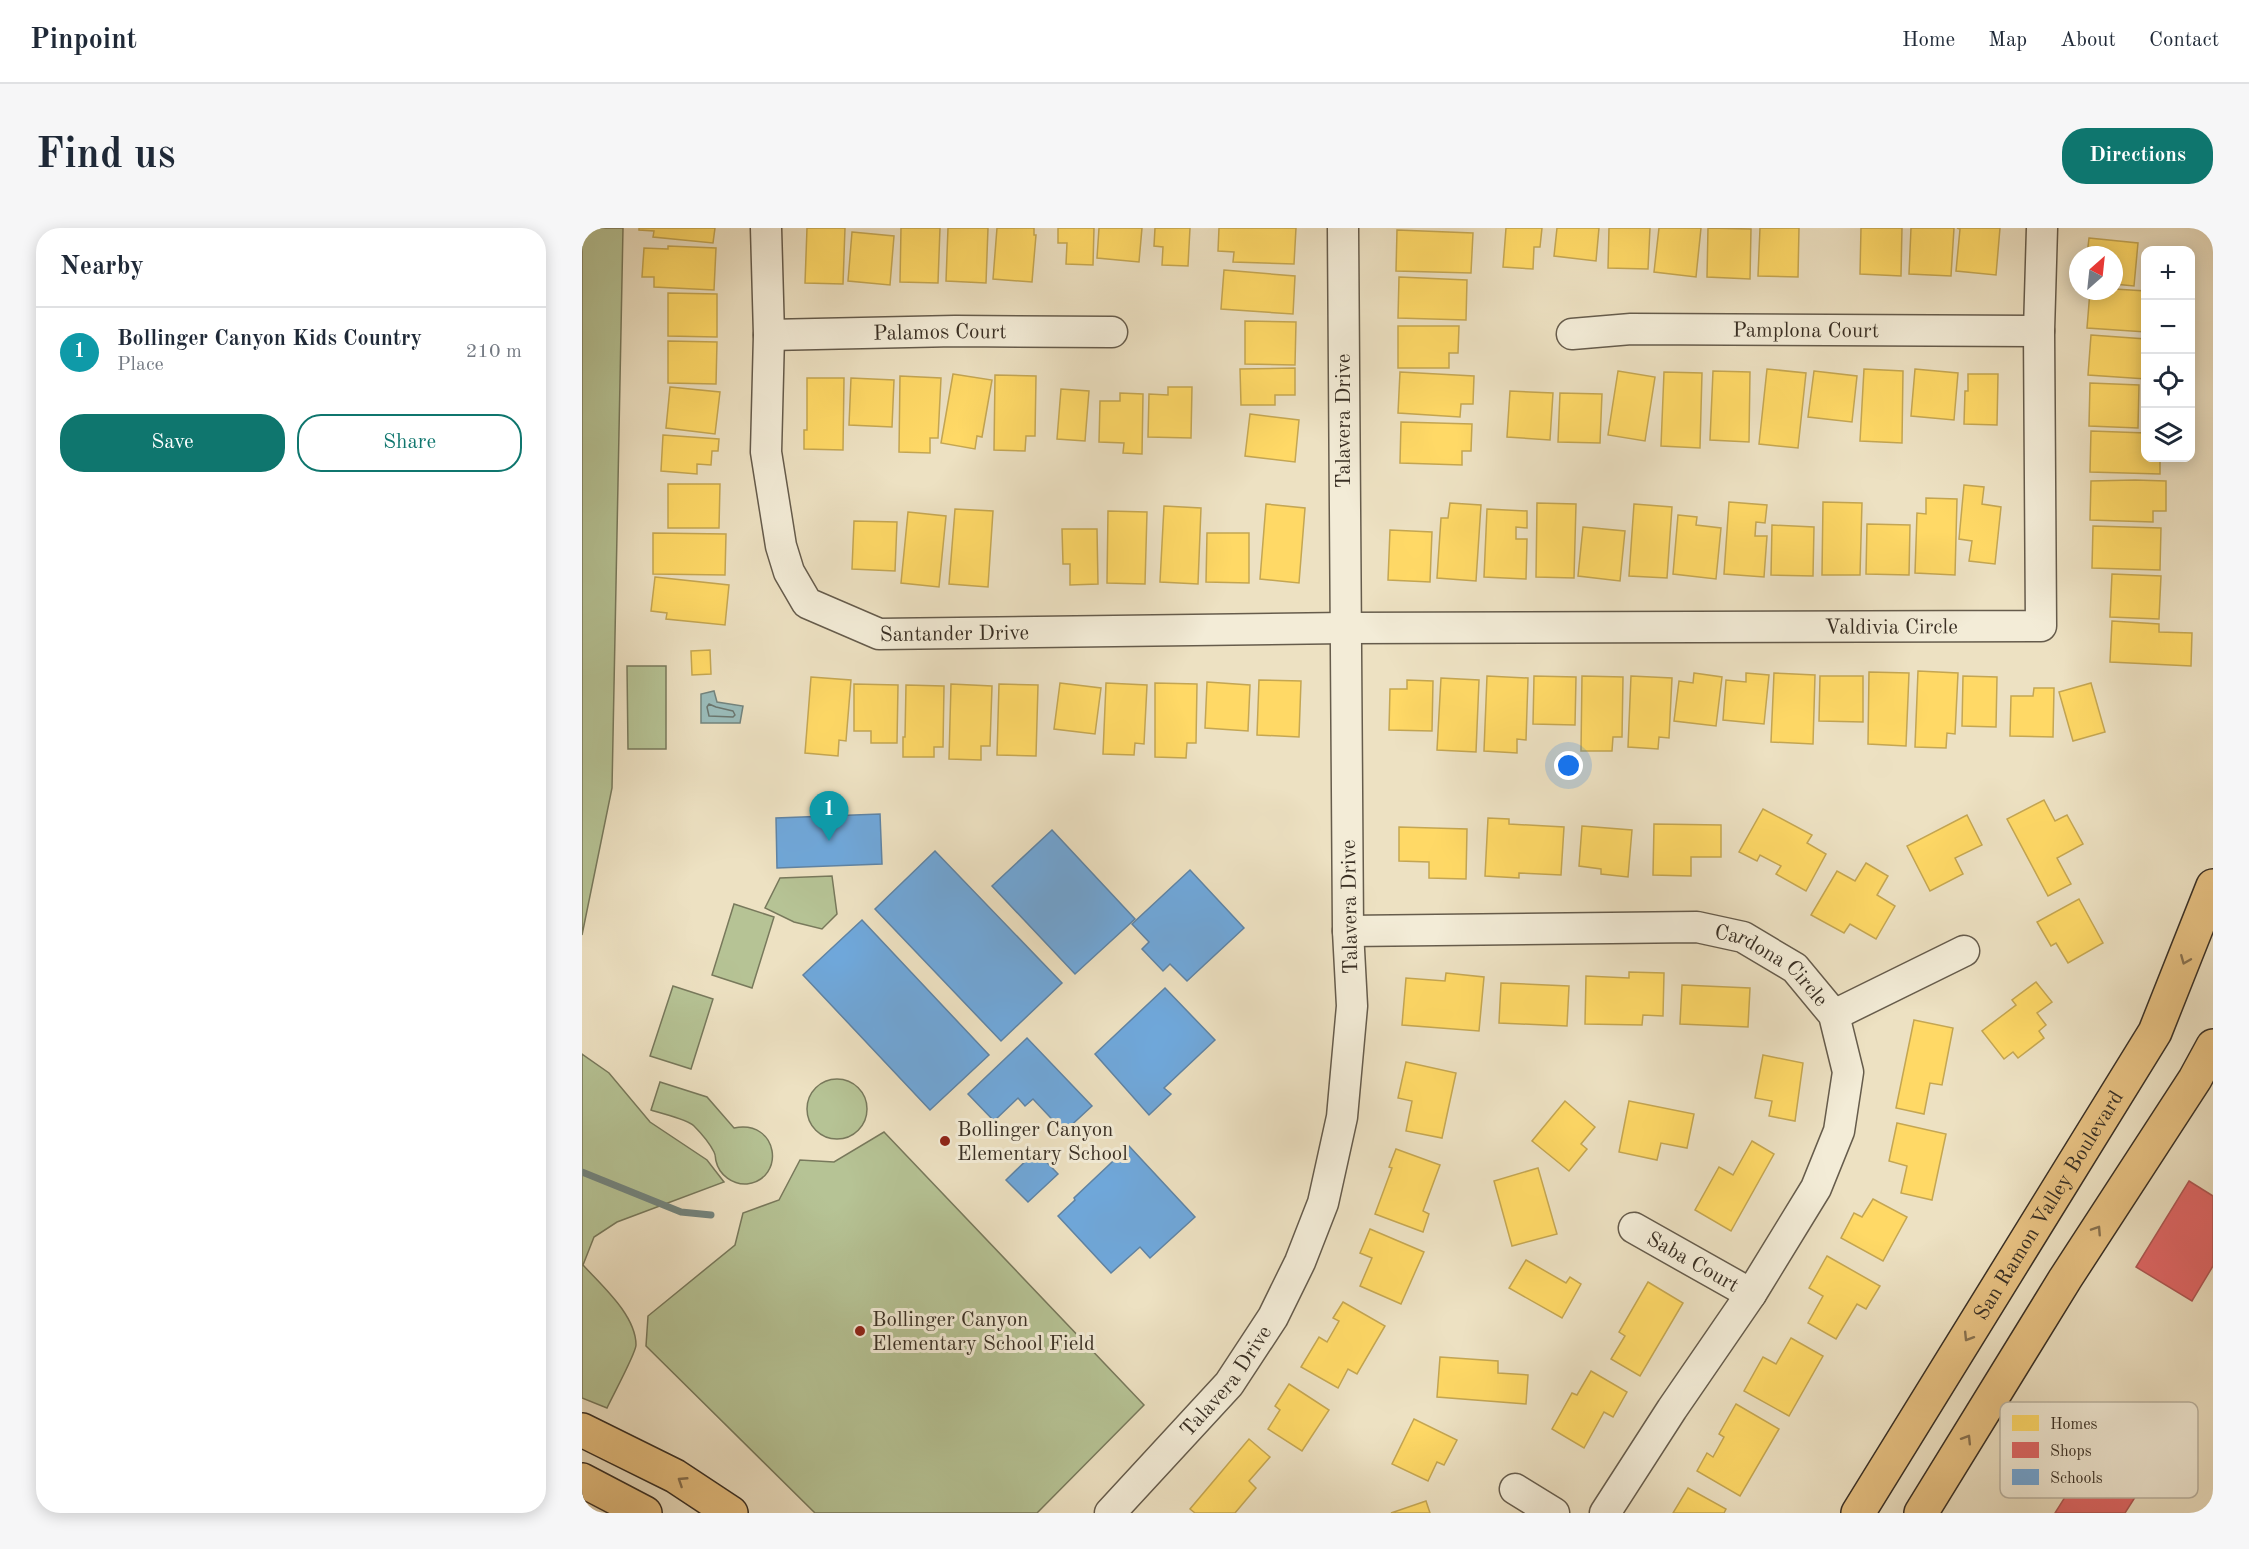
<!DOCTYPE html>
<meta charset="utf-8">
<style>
body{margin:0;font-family:"Old Standard TT",serif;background:#f6f6f7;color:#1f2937}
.controls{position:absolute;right:18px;top:18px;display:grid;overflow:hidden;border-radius:12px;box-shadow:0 3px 15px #0003}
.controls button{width:54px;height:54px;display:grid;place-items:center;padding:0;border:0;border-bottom:2px solid #e0e1e3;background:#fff;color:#1f2937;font:30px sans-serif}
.compass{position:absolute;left:1487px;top:18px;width:54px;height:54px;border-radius:50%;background:#fff;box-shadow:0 3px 15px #0003;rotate:27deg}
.you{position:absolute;left:987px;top:538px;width:21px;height:21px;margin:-15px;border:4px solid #fff;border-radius:50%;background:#1a73e8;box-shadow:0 0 0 9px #1a73e833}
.badge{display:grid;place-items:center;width:39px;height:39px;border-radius:50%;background:#0f766e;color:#fff;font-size:20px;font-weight:700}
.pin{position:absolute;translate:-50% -50px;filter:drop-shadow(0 2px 3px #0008)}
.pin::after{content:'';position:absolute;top:32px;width:21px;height:18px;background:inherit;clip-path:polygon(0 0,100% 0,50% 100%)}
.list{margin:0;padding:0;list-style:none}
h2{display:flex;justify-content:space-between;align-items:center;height:78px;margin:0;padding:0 24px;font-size:26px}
h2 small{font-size:20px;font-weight:400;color:#747a83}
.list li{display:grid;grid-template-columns:39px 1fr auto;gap:18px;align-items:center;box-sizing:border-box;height:90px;padding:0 24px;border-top:2px solid #e0e1e3}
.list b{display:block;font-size:22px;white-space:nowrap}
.list p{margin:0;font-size:20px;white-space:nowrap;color:#747a83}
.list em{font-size:20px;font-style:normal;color:#747a83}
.actions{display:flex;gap:12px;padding:18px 24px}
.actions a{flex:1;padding:14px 0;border:2px solid #0f766e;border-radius:24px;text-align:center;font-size:21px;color:#0f766e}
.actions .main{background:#0f766e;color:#fff}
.icon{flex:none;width:33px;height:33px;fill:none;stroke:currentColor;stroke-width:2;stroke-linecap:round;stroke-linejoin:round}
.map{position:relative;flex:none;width:1631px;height:1285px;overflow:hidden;border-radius:24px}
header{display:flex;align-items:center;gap:36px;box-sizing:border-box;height:84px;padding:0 30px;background:#fff;border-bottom:2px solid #e0e1e3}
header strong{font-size:28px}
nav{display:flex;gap:33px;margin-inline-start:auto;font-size:21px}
.intro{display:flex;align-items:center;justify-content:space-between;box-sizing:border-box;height:144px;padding:0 36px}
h1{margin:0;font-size:42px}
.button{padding:15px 27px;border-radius:24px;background:#0f766e;color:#fff;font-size:21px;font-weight:700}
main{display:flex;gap:36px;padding:0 36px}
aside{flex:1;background:#fff;border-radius:24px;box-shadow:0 3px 15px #0003}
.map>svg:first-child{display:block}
</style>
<header>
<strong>Pinpoint</strong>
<nav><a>Home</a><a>Map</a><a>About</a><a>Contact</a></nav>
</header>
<div class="intro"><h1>Find us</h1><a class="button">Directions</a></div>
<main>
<aside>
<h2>Nearby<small></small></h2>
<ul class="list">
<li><span class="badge" style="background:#0f9aa8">1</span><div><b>Bollinger Canyon Kids Country</b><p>Place</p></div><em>210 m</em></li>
</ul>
<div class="actions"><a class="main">Save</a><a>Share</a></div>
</aside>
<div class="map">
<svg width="1631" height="1285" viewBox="0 0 1631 1285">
<rect width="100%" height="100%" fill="#ede1c2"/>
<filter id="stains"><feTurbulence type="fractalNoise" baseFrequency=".00333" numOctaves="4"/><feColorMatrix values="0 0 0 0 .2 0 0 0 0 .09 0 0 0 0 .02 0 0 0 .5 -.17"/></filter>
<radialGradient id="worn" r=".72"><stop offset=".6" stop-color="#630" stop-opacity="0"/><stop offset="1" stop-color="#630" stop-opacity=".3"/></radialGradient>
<!-- green -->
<g fill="#b6c395" stroke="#78795c" stroke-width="1.5">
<path d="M0,0H41L30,560L0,707Z"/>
<path d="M45,438H84V521H46Z"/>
<path d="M250,648L255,686L240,701L212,694L183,680L198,650Z"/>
<path d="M152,676L192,689L170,760L130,747Z"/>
<path d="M91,758L131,771L109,841L68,828Z"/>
<path d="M0,826L27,845L68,894L125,932L142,954L35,994L12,1009L1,1037C19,1057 54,1087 54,1117C54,1125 30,1169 25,1180L0,1170Z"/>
<circle cx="255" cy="881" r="30"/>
<path d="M78,854L125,869L152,900C197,891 204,951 165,956C151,957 137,947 134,933C133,929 134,928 132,924C128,916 119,905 112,898C105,891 80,886 69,882Z"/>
<path d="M302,904L562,1177L455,1285H233L64,1118L66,1088L153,1017L161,985L197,972L218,932L252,934Z"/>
</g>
<!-- water -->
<path fill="#9abcba" stroke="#73847e" stroke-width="1.5" d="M132,463L135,474L161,478L158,495H119V466Z"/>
<!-- homes -->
<g fill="#ffd966" stroke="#c4a652" stroke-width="1.5">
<path d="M57,0H133L131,15L71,9L72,3L57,2Z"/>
<path d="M225,0H263L261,56L223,55Z"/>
<path d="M319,0H358L356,55L318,54Z"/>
<path d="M366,0H406L404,55L364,53Z"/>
<path d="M415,0H452V7H454L450,54L411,51Z"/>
<path d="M476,0H512L511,37L484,36L485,15H476Z"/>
<path d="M517,0H560L557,34L515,30Z"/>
<path d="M573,0H608L606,38L580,37L581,19L572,18Z"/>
<path d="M637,0H714L712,36L651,34L652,24L636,23Z"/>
<path d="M924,0H960L958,19H952L951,41L921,39Z"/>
<path d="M975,0H1017L1014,33L972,28Z"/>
<path d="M1027,0H1068L1066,41L1026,40Z"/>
<path d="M1077,0H1119L1114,49L1072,44Z"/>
<path d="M1126,0L1169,1L1168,51L1125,49Z"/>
<path d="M1178,0H1217L1216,49L1176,48Z"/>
<path d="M1279,0H1320L1319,48L1278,46Z"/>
<path d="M1329,0H1372L1369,48L1327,46Z"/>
<path d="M1418,0L1414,47L1374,43L1378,1L1375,0Z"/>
<path d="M815,2L891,5L889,45L814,43Z"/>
<path d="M270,4L312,8L308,57L266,53Z"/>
<path d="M1507,10L1556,15L1552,58L1532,56V27H1505Z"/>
<path d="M86,18L134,20L132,62L72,59V49H60L62,20L86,21Z"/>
<path d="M642,42L713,48L711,86L639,81Z"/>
<path d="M817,49L885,52L884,92L816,90Z"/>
<path d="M1532,61L1564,63V104L1505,100L1508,63H1532Z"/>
<path d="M86,65L135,66V109L86,108Z"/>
<path d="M663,93L714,94L713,137L663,136Z"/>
<path d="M816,98H877L876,125H867V140H816Z"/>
<path d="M1509,107L1564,111V151L1506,147Z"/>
<path d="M86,113L135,114L134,156L86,155Z"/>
<path d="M713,140V167H693V177H659L658,141Z"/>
<path d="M1185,141L1224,145L1216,220L1177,216Z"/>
<path d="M1282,141L1321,143L1320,215L1278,213Z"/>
<path d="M1333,141L1376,145L1372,192L1329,188Z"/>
<path d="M1036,143L1073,149L1063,213L1026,207Z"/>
<path d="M1131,143L1168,144L1167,214L1128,212Z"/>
<path d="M1232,143L1275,148L1270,194L1226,189Z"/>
<path d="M818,144L892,148L891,176H879L878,189L816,185Z"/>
<path d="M1082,144L1120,145L1118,220L1079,218Z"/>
<path d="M371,146L410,152L400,209L395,208L393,221L359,215Z"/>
<path d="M1386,146H1416L1415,197L1382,196L1383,163H1386Z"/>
<path d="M413,147L454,148L453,208H444L443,223L412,222Z"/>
<path d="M318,148L359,150L356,210H348V225L317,224Z"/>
<path d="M225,150H262L261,222L222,221V202H225Z"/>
<path d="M269,150L312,152L310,199L267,197Z"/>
<path d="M1508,155L1557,157L1556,200L1507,198Z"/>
<path d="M88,159L138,164L133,206L84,200Z"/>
<path d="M586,159H610L609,210L566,209L567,166L586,167Z"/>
<path d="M479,161L507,163L503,213L475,211Z"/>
<path d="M928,163L971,165L968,212L925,209Z"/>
<path d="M538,165L561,166L560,226L541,225L542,215L517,214L518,173H538Z"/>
<path d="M978,165L1020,166L1018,215L976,214Z"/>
<path d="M668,186L717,192L713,234L663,228Z"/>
<path d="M819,194L890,196L889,223H880V237L818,235Z"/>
<path d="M1509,203L1564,205V230H1578V246L1508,244Z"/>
<path d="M81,207L137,211L136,223H130L129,237L115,236V246L79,243Z"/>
<path d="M1553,252L1584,253V283H1571V294L1508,292L1509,253Z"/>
<path d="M86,256H138L137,300H86Z"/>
<path d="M1382,257L1402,259L1400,276L1419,279L1413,336L1387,333L1390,313L1377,311Z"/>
<path d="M1344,270L1375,271L1373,347L1333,345L1335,285L1344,286Z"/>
<path d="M1147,274L1185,277L1183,295L1174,294L1173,308H1185L1182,349L1142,346Z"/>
<path d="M1241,274L1280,275L1278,347H1240Z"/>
<path d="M868,275L899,277L894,353L855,350L859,290H866Z"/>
<path d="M955,275L994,276L992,350L954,349Z"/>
<path d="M684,276L723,280L717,355L678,351Z"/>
<path d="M1052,276L1090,279L1085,350L1047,348Z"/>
<path d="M582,278L619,280L616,356L578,354Z"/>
<path d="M373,281L411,283L406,359L367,356Z"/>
<path d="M905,281L945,283V300L934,299V311H945L944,351L902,349Z"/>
<path d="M526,283L565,284L563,356L525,355Z"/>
<path d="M326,284L364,288L357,359L319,355Z"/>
<path d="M1096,287L1115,289L1114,297L1139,300L1134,351L1091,346Z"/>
<path d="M272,293L315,294L313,343L270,341Z"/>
<path d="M1285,296L1328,297L1327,347L1284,346Z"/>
<path d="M1190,297L1232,299L1231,348L1189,347Z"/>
<path d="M1511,298L1579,300L1578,342L1510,340Z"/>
<path d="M1001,299L1043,303L1038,353L996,348Z"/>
<path d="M480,301H515L516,356L488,357V336H481Z"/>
<path d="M808,302L850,304L848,354L806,352Z"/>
<path d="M71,305L144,306L143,347L71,346Z"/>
<path d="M625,305H667V355L624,354Z"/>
<path d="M1530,346L1579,348L1577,391L1528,389Z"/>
<path d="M73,349L147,357L143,397L84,391L85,385L69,383Z"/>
<path d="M1530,393L1577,396V404L1610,405L1609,438L1528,434Z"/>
<path d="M128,422L129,446L110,447L109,423Z"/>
<path d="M1336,443L1376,445L1373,506L1365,505L1364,520L1333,519Z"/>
<path d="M1287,444L1327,445L1324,518L1286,516Z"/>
<path d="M1112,445L1140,449L1134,498L1092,493L1097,453L1111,455Z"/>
<path d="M1164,445L1187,447L1182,496L1141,492L1144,452L1164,454Z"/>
<path d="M1192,445L1233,447L1231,516L1189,514Z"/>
<path d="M905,448L946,450L944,512L935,511V525L902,523Z"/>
<path d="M952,448L994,449L993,497L951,496Z"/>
<path d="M1000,448L1041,449L1040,509H1031L1030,523H999Z"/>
<path d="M1049,448L1090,450L1087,510L1077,509L1076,521L1046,519Z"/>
<path d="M1238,448H1281V494L1237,493Z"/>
<path d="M1381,448L1415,449L1414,499L1380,498Z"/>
<path d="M229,449L269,452L264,513L257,512L256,528L223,525Z"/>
<path d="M859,450L897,452L894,524L855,522Z"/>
<path d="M677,452L719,453L717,509L675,507Z"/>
<path d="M825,452L851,453L850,503L807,502L808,461H825Z"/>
<path d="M625,454L668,457L666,503L623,500Z"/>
<path d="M478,455L519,460L513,506L472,501Z"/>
<path d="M524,455L565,457L562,516L553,515L552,527L521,526Z"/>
<path d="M573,455L615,456L614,515H605L604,530L573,529Z"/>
<path d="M1509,455L1523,504L1491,513L1477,464Z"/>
<path d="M272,456L316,457L315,515H289V503H272Z"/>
<path d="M369,456L410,458L408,518H399V532L367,531Z"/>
<path d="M417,456L456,457L454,528L415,527Z"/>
<path d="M324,457L362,458L361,519H352V529H321V509H323Z"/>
<path d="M1452,460H1472L1471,509L1428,508L1429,468H1451Z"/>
<path d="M1462,572L1473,593L1485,587L1501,616L1475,630L1489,656L1466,668L1425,591Z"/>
<path d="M1181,581L1230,607L1225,615L1244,626L1224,663L1194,646L1199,638L1178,627L1175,633L1157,624Z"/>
<path d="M1385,587L1400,617L1373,630L1381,646L1348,663L1325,618Z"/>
<path d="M906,590L927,591V596L982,599L979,647L937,645V650L903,648Z"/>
<path d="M1072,596L1139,597V629H1109V648L1071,647Z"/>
<path d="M1000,598L1050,602L1046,649L1019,646V641L997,638Z"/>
<path d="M817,599L885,601L884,651L847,650V634L817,633Z"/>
<path d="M1284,635L1306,648L1295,667L1313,678L1294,711L1268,696L1262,705L1229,687L1255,643L1273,653Z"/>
<path d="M1497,671L1521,715L1486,735L1474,715L1469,718L1455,694Z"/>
<path d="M1047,744L1082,745L1081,788L1061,787L1060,797L1003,796L1004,748L1047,750Z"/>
<path d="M864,745L902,749L897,803L820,797L824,750L863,753Z"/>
<path d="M1454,754L1470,774L1455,785L1464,797L1457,803L1462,810L1436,830L1431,824L1422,831L1400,803L1434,777L1430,772Z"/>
<path d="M919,755L987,758L985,798L917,795Z"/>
<path d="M1100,757L1168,760L1166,799L1098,796Z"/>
<path d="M1332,792L1371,800L1360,857L1348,855L1342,886L1314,880Z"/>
<path d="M1181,827L1221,835L1213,893L1187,888L1190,873L1173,870Z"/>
<path d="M824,834L874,845L860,910L824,903L830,873L816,870Z"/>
<path d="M983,873L1013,899L999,916L1005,921L987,943L950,913Z"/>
<path d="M1047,873L1112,886L1105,920L1079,915L1075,932L1037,924Z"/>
<path d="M1315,895L1364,906L1350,972L1319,965L1325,938L1307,933Z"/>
<path d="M1170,913L1192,926L1149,1003L1113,982L1137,939L1151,947Z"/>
<path d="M814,921L858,937L841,983L847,986L841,1004L793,986L810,940L807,939Z"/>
<path d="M956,940L975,1006L930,1018L912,953Z"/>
<path d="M1291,971L1325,989L1301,1033L1259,1010L1272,985L1280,989Z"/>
<path d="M788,1001L842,1024L819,1076L778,1058L790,1030L778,1025Z"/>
<path d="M1245,1028L1298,1058L1284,1081L1275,1076L1254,1111L1226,1095L1241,1068L1227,1060Z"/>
<path d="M944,1032L984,1055L988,1049L999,1056L980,1090L927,1060Z"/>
<path d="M1066,1054L1101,1075L1058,1148L1029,1131L1043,1108L1037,1104Z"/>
<path d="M761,1074L803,1098L775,1146L766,1141L756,1160L719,1139L737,1109L745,1114L757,1093L751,1090Z"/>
<path d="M1209,1110L1241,1128L1207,1188L1162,1163L1181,1129L1194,1136Z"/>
<path d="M858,1129L916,1133V1145L946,1147L944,1176L855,1169Z"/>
<path d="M1009,1143L1045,1164L1031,1189L1022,1184L1002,1220L970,1201L990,1165L995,1167Z"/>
<path d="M707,1156L747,1182L720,1223L686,1201L698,1182L693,1178Z"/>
<path d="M1154,1176L1197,1201L1158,1268L1115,1243L1125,1225L1131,1229L1142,1209L1137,1206Z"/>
<path d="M832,1191L875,1212L862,1237L855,1234L846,1253L810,1236Z"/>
<path d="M667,1211L688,1229L667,1253L674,1260L653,1285H613L608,1281Z"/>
<path d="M1106,1260L1144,1281L1142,1285H1091Z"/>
<path d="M844,1273L848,1285H809Z"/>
</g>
<!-- shops -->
<g fill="#e06666" stroke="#ae5652" stroke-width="1.5">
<path d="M1607,953L1631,968V1038L1610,1073L1554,1039Z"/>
<path d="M1522,1207L1573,1238L1543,1285H1473Z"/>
</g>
<!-- schools -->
<g fill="#6fa8dc" stroke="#5f84a5" stroke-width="1.5">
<path d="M298,586L300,636L195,640L194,590Z"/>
<path d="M470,602L553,691L493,746L410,658Z"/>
<path d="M353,623L480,755L419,813L293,681Z"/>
<path d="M608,642L662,700L605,753L588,736L581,743L560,721L567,714L550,696Z"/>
<path d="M280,692L407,827L348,882L221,747Z"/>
<path d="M583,760L633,812L582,860L589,866L567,887L513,826Z"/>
<path d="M445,810L510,878L482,904L451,871L443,878L436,870L412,893L386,866Z"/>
<path d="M547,918L613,989L568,1030L558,1019L529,1045L476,988L493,972L492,970Z"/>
<path d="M454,923L476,946L446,974L424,952Z"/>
</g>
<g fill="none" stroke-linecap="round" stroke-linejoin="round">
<!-- shore -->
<path stroke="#6a766f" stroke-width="1.5" d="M127,476L134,479L151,483L153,487L151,489L127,488L125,479Z"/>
<!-- stream -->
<path stroke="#73847e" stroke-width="7" d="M0,944L99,984L129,987"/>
<defs>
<g id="minor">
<path id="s1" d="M184,0L187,107L184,224L199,318L207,344L225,375L297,406L763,400L1459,398L1457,103L1460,0"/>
<path id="s2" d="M990,106L1049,101L1457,103"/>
<path id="s3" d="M187,107L373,103L530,104"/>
<path id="s4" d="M766,703L1115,699L1161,709L1213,740L1252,787L1266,844L1257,903L1234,960L1169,1066L1090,1181L1023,1285"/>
<path d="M1252,787L1382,723"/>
<path id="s5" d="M1052,1000L1169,1066"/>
<path d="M933,1261L972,1285"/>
<path id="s6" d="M528,1285L647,1156L691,1089L718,1034L741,975L760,889L770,778L766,703L761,0"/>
</g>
<g id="major">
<path d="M0,1202L93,1248L149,1285"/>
<path d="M0,1252L63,1285"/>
<path id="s7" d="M1276,1285L1573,804L1631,658"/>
<path d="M1339,1285L1483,1051L1613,851L1631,818"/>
</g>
</defs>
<!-- minor casing -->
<use href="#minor" stroke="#665c4c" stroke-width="33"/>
<!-- major casing -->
<use href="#major" stroke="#392f24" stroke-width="36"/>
<!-- minor -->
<use href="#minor" stroke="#f3ecd7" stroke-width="30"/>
<!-- major -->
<use href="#major" stroke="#e6c081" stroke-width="33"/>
</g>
<!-- one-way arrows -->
<defs><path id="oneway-chevron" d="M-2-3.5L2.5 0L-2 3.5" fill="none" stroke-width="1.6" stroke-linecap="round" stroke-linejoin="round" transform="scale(1.5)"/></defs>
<g stroke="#87704e">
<use href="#oneway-chevron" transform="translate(1603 732) rotate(112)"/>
<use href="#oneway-chevron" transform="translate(1515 1002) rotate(-57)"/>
<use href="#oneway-chevron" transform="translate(1386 1109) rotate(122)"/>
<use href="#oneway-chevron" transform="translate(1385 1211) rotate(-58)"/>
<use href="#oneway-chevron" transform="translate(100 1253) rotate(-147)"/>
</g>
<!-- markers -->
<g fill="#8f2418" stroke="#f3ecd7" stroke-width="2">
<circle cx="363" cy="913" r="6"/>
<circle cx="278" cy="1103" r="6"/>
</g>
<g text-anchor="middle" stroke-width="6" stroke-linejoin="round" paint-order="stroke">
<!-- street labels -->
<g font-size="21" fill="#392f24" stroke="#f3ecd7">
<text dy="7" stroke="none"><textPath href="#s2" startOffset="234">Pamplona Court</textPath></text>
<text dy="7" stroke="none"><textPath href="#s3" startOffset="171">Palamos Court</textPath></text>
<text transform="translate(761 193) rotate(-90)" y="7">Talavera Drive</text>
<text dy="7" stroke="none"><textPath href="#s1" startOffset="1473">Valdivia Circle</textPath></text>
<text dy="7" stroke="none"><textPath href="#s1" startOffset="536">Santander Drive</textPath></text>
<text transform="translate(767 679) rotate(-91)" y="7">Talavera Drive</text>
<text dy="7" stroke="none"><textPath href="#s4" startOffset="435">Cardona Circle</textPath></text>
<text dy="7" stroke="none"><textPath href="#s7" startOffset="362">San Ramon Valley Boulevard</textPath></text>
<text dy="7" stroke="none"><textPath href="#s5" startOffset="68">Saba Court</textPath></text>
<text dy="7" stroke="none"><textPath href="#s6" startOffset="176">Talavera Drive</textPath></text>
</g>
<!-- poi labels -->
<g font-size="21" fill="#392f24" stroke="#f3ecd7" text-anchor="start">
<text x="375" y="908">Bollinger Canyon<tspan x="375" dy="24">Elementary School</tspan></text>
<text x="290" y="1098">Bollinger Canyon<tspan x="290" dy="24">Elementary School Field</tspan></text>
</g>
</g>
<!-- legend -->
<rect x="1418" y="1174" width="198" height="96" rx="9" fill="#f3ecd7" stroke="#bbb3a1" stroke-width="1.5"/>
<rect x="1430" y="1187" width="27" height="16" fill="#ffd966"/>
<rect x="1430" y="1214" width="27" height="16" fill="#e06666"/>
<rect x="1430" y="1241" width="27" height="16" fill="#6fa8dc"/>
<g font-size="16" fill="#392f24">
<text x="1468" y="1201">Homes</text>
<text x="1468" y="1228">Shops</text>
<text x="1468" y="1255">Schools</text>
</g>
<rect width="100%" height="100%" filter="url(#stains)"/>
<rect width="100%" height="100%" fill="url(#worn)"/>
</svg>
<div class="controls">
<button>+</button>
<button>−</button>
<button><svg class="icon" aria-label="locate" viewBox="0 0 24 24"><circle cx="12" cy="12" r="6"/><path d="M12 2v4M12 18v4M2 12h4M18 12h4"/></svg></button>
<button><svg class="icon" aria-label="layers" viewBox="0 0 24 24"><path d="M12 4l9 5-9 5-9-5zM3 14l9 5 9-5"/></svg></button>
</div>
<svg class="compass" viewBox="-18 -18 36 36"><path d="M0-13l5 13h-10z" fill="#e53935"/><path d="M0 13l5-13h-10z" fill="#747a83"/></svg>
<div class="you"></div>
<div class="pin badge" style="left:247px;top:613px;background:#0f9aa8">1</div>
</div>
</main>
